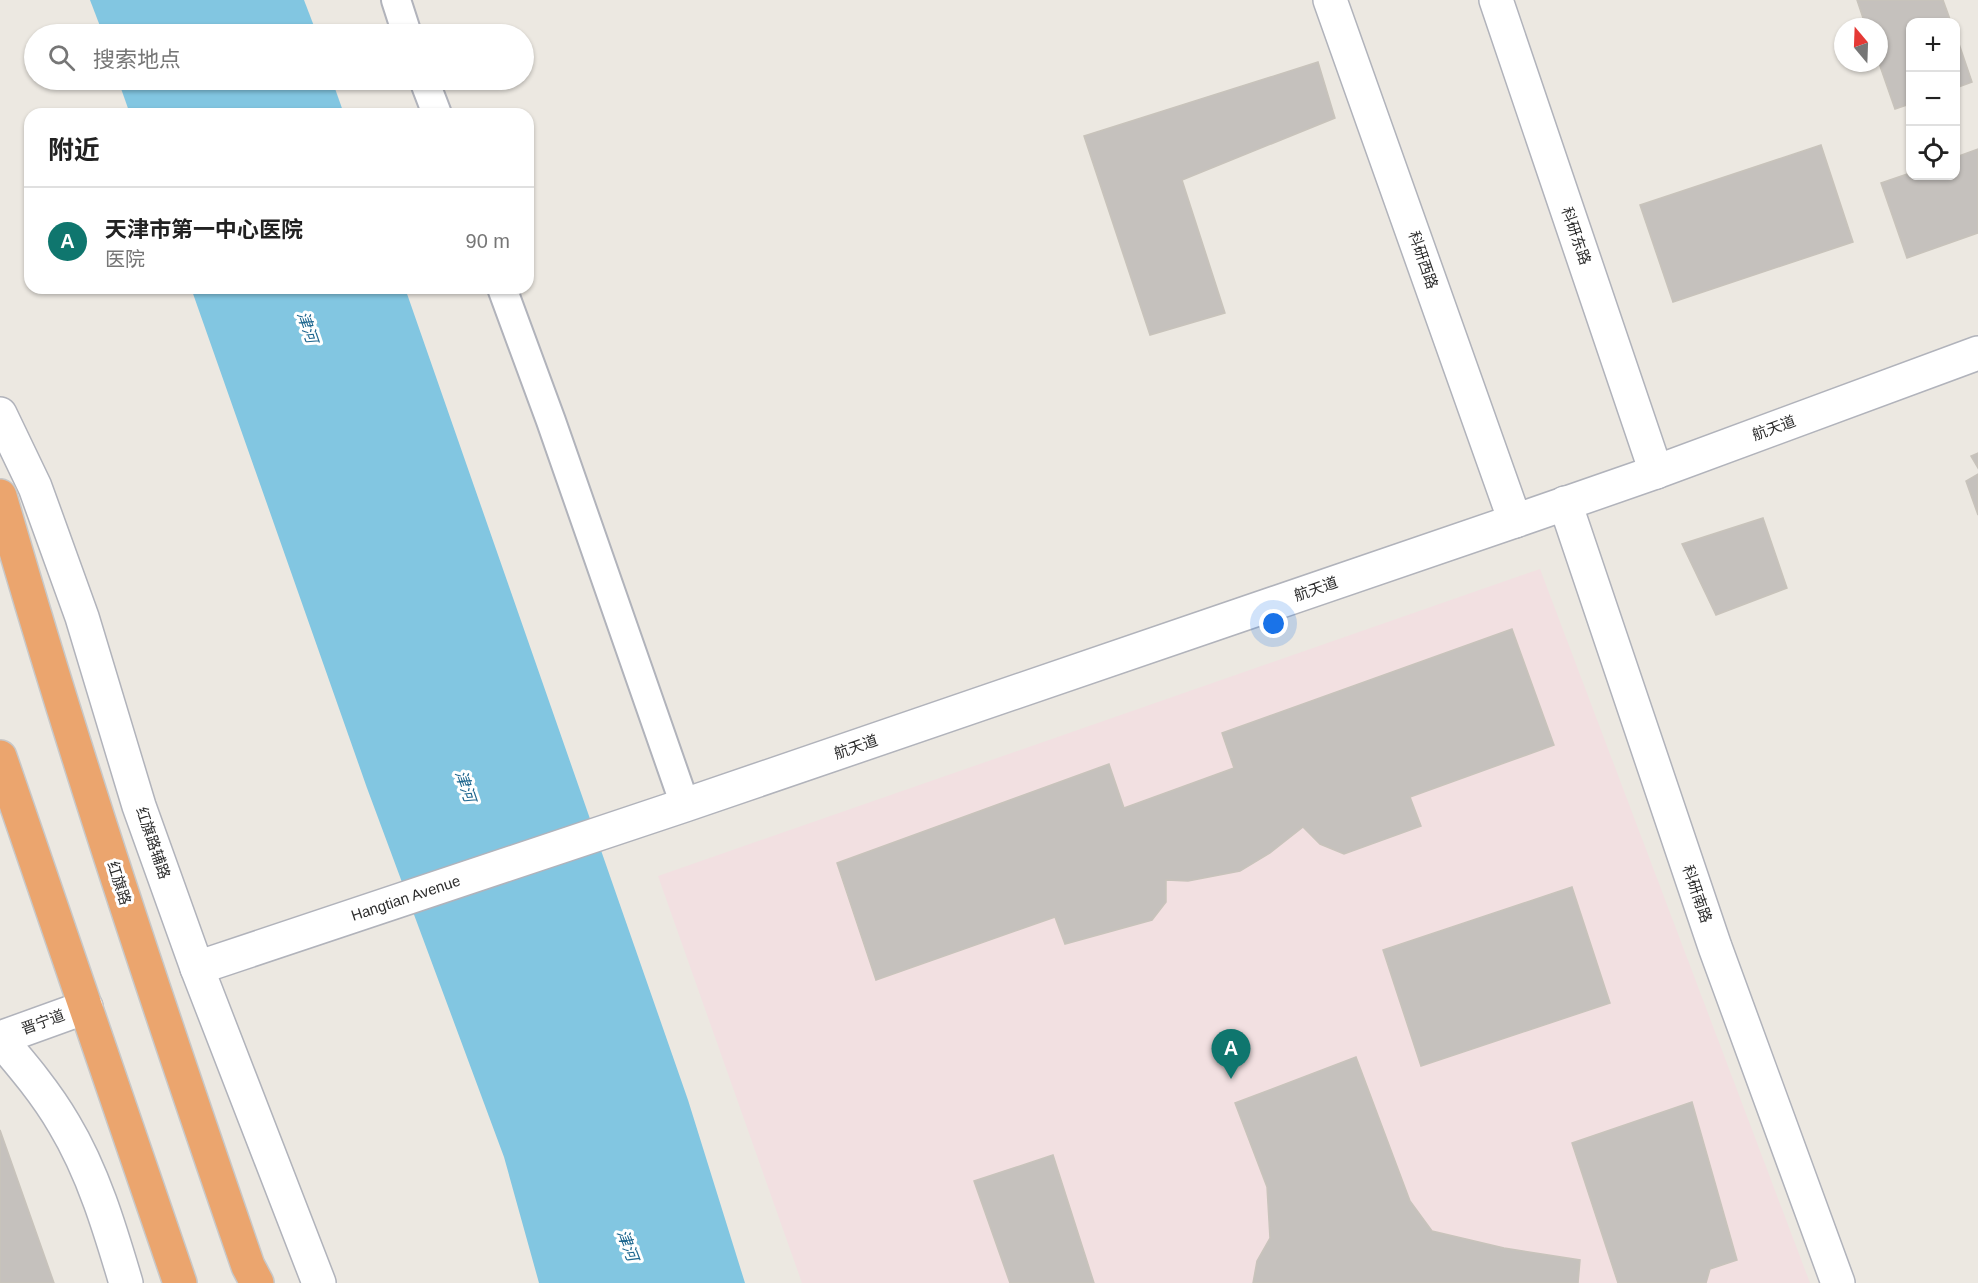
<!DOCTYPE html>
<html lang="zh">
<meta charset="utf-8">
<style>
body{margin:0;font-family:Arial,"Noto Sans SC",sans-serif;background:#f6f6f6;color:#222}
.controls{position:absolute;right:18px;top:18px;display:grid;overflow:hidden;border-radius:12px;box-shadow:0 2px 4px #0004}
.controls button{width:54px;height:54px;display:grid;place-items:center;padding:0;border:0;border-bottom:2px solid #e0e0e0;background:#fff;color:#222;font:30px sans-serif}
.compass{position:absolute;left:1834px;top:18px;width:54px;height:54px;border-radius:50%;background:#fff;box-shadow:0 2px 4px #0004;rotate:341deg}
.you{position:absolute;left:1274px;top:624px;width:21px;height:21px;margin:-15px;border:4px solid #fff;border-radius:50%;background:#1a73e8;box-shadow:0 0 0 9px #1a73e833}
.badge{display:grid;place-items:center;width:39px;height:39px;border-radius:50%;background:#0f766e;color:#fff;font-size:20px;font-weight:700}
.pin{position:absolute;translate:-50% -50px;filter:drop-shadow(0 2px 3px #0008)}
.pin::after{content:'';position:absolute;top:32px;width:21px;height:18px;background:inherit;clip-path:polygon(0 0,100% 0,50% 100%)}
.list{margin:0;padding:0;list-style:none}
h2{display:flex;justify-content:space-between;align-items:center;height:78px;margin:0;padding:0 24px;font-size:26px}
h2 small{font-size:20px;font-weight:400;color:#767676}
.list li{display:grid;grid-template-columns:39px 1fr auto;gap:18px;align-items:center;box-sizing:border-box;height:108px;padding:0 24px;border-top:2px solid #e0e0e0}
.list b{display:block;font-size:22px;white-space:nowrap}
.list p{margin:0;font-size:20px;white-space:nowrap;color:#767676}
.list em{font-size:20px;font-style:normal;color:#767676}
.icon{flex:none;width:33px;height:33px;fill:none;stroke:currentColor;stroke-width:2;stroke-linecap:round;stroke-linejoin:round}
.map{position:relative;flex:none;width:1978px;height:1283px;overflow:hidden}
.search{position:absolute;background:#fff;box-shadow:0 2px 4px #0004;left:24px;top:24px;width:510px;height:66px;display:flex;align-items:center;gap:15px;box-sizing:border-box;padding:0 21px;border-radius:33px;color:#767676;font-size:22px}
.panel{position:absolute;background:#fff;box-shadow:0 2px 4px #0004;left:24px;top:108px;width:510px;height:186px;border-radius:18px}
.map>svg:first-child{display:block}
</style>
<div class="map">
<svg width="1978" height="1283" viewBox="0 0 1978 1283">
<rect width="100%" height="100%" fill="#ece8e1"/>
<!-- medical -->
<path fill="#f2e0e1" d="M1540,569L1810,1283H802L658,876Z"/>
<!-- water -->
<g fill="#82c6e1">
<path d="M90,0H304L317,34H103Z"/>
<path d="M118,80H332L344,114H130Z"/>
<path d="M191,288H405L688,1100L745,1283H539L504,1157L367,788Z"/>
</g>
<!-- building -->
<g fill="#c5c1bd" stroke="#c8c3bb" stroke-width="1.5">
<path d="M1857,0H1943L1951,22H1910V104L1895,109L1879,63V27H1866Z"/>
<path d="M1956,35L1972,82L1956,88Z"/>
<path d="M1318,62L1335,118L1182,180L1225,313L1150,335L1084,136Z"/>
<path d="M1821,145L1853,242L1673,302L1640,205Z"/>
<path d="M1978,149V233L1907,258L1881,183L1910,173V176H1956V157Z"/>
<path d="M1978,453V468L1971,456Z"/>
<path d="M1978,474V515L1966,481Z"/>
<path d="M1763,518L1787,588L1716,615L1682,544Z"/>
<path d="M1512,629L1554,745L1410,797L1421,826L1344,854L1320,844L1303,827L1270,853L1240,871L1188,881L1166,880V902L1152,920L1065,944L1055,917L876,980L837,863L1109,764L1124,808L1234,768L1222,733Z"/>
<path d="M1572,887L1610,1003L1421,1066L1383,950Z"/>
<path d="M1356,1057L1410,1201L1432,1231L1504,1248L1580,1260L1578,1283H1253L1257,1261L1270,1238L1267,1187L1235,1103Z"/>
<path d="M1692,1102L1737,1260L1710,1269L1706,1283H1618L1572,1143Z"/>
<path d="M0,1130L54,1283H0Z"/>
<path d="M1053,1155L1094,1283H1010L974,1181Z"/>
</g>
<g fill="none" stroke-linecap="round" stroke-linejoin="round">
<defs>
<g id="street">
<path d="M396,0L407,34"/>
<path d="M424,80L437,114"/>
<path d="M502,288L551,421L685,805"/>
</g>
<g id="secondary">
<path d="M1330,0L1515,521"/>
<path d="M1496,0L1656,472"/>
<path d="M0,414L35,487L82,617L139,806L197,968L319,1283"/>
<path d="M1565,503L1715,947L1838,1283"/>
<path id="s1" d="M197,968L685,805L1515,521L1656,472L1978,353"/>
<path d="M0,1038L86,1007"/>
<path d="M0,1039C23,1066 46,1093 64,1124C93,1172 110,1229 126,1283"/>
</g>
<g id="highway">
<path d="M0,496C74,755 160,1011 248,1266L257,1283"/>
<path d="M0,757L180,1283"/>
</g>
</defs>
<!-- street casing -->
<use href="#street" stroke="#b1b3bb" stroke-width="32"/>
<!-- secondary casing -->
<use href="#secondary" stroke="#b1b3bb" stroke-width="36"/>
<!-- highway casing -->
<use href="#highway" stroke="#c8c8c8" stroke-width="36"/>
<!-- street -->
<use href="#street" stroke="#fff" stroke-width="28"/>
<!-- secondary -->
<use href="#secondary" stroke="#fff" stroke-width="33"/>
<!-- highway -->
<use href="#highway" stroke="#eba56e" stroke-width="33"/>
</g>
<g text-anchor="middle" stroke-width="6" stroke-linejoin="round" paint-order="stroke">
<!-- street labels -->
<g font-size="15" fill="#2d2d2d" stroke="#fff">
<text transform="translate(1576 236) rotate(71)" y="5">科研东路</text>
<text transform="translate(1423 260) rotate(71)" y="5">科研西路</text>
<text transform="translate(1774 428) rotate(-20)" y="5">航天道</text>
<text transform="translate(1316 589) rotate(-19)" y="5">航天道</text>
<text transform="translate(856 747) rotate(-19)" y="5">航天道</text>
<text transform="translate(153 843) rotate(71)" y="5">红旗路辅路</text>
<text transform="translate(119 883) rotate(72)" y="5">红旗路</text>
<text transform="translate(1697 894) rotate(71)" y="5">科研南路</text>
<text dy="5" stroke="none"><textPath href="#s1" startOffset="220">Hangtian Avenue</textPath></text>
<text transform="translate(43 1022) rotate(-20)" y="5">晋宁道</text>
</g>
<!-- water labels -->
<g font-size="16" font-style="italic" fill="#1f678f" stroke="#fff">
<text transform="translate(308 327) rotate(71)" y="6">津河</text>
<text transform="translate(466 786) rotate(71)" y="6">津河</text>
<text transform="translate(628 1245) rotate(69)" y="6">津河</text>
</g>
</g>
</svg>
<div class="controls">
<button>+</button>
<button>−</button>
<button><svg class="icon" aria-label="locate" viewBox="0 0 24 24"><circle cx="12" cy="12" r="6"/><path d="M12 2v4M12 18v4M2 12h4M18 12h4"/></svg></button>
</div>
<svg class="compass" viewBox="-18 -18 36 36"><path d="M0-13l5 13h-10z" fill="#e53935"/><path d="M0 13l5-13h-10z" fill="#767676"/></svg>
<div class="you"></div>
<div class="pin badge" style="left:1231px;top:1079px">A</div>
<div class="search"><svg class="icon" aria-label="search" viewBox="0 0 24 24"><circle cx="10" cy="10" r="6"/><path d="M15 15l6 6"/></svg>搜索地点</div>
<section class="panel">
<h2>附近<small></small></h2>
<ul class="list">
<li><span class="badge">A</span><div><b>天津市第一中心医院</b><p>医院</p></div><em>90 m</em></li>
</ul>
</section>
</div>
